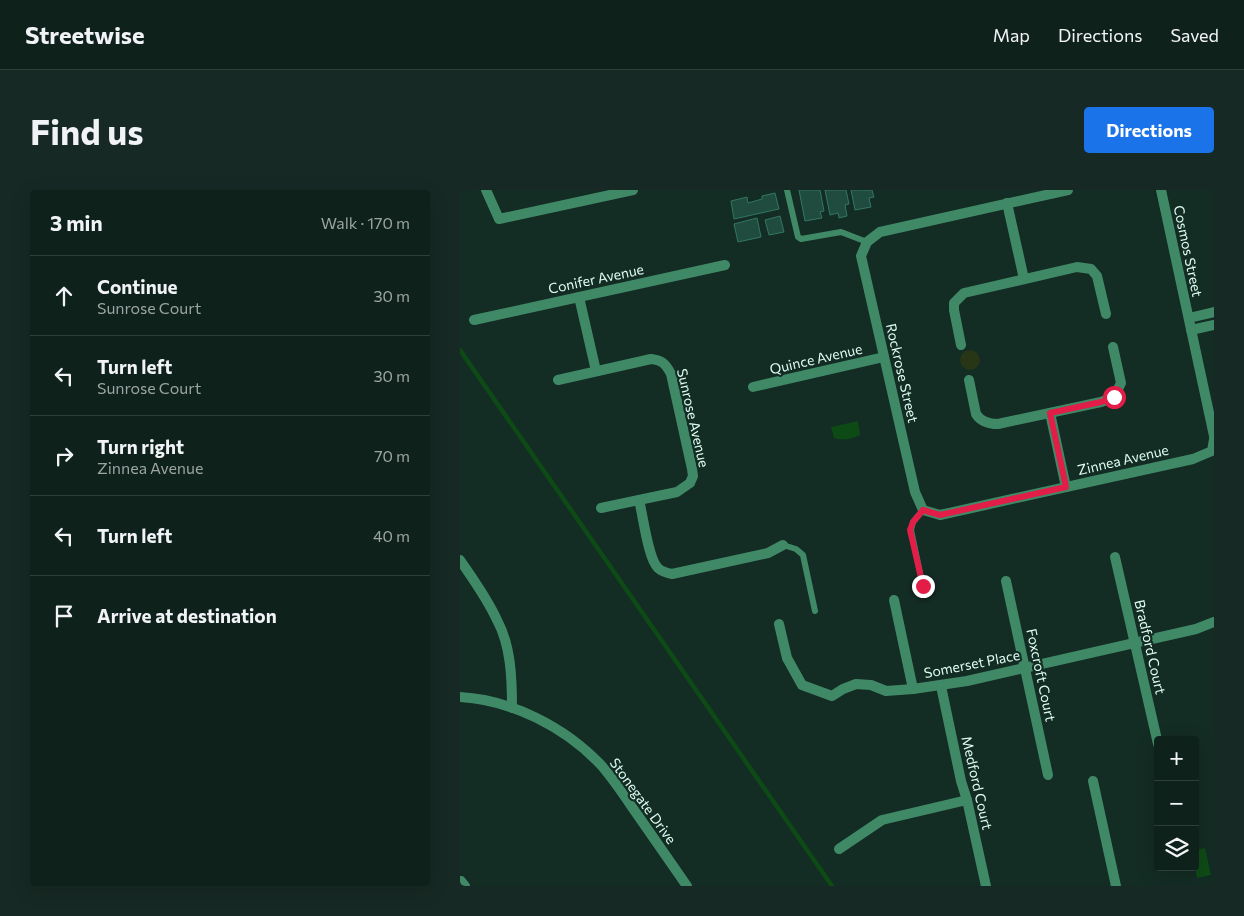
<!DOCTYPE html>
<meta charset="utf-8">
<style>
body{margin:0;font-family:Commissioner,sans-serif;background:#172924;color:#f1f3f6}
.controls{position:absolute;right:15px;bottom:15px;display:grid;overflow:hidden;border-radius:5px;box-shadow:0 5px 20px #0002}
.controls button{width:45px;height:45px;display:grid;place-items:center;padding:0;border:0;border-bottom:1px solid #2e3e3a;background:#0e211b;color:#f1f3f6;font:25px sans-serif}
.stop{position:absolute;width:15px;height:15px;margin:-11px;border:4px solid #e11d48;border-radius:50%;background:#fff}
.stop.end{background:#e11d48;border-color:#fff;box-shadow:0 1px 5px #0008}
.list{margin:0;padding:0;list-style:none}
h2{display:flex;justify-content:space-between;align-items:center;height:65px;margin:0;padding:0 20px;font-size:21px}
h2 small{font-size:16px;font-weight:400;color:#9ba3a3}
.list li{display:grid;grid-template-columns:32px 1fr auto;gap:15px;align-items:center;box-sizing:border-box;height:80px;padding:0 20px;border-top:1px solid #2e3e3a}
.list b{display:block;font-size:19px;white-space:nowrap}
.list p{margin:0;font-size:16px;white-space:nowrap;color:#9ba3a3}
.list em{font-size:16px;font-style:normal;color:#9ba3a3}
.icon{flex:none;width:28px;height:28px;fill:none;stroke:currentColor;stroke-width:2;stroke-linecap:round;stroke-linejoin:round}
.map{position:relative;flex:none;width:754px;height:696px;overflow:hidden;border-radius:5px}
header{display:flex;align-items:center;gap:30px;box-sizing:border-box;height:70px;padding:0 25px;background:#0e211b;border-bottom:1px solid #2e3e3a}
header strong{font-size:24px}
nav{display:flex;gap:28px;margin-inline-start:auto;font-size:18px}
.intro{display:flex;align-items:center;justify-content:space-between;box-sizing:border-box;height:120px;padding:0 30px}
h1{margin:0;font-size:35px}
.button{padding:12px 22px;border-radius:5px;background:#1a73e8;color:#fff;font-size:18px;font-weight:700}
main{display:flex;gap:30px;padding:0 30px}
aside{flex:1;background:#0e211b;border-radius:5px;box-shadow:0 5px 20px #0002}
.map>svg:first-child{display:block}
</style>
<header>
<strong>Streetwise</strong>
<nav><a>Map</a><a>Directions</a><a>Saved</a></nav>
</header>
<div class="intro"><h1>Find us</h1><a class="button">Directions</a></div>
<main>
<aside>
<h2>3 min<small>Walk · 170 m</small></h2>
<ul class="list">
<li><svg class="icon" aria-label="ahead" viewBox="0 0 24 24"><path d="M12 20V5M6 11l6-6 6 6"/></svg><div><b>Continue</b><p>Sunrose Court</p></div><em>30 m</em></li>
<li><svg class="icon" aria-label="left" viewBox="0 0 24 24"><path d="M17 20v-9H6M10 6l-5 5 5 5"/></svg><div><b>Turn left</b><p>Sunrose Court</p></div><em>30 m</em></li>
<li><svg class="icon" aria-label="right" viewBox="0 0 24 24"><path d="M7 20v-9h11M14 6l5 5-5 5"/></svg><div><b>Turn right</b><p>Zinnea Avenue</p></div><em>70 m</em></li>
<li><svg class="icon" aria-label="left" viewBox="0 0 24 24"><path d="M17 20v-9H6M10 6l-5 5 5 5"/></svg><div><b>Turn left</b></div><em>40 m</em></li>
<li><svg class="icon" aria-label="arrive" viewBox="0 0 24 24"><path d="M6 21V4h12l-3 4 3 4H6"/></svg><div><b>Arrive at destination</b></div></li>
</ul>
</aside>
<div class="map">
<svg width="754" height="696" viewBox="0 0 754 696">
<rect width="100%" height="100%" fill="#132c24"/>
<!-- green -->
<circle fill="#273616" cx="510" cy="170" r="10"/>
<!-- water -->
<g fill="#0e4a16">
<path d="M398,231L400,245C392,249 384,251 374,248L371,237Z"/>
<path d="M745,658L751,685L737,688L735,677V660Z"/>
</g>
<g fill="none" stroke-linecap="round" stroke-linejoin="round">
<!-- stream -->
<path stroke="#0e4a16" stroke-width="4.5" d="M0,160L372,696"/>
</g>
<!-- building -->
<g fill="#204c3f" stroke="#337763">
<path d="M339,0H360L364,21L360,22L362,28L345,31Z"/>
<path d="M365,0H386L389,14L385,15L387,26L379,28L378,23L370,25Z"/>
<path d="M391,0H412L414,7L409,8L411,17L395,20Z"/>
<path d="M315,3L319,19L274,29L271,11L287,7L288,13L302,9V6Z"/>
<path d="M320,26L324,42L309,45L305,30Z"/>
<path d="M297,28L301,47L278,52L274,34Z"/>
</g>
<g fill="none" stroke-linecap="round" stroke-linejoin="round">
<!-- service -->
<g stroke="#408967" stroke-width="6">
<path d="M327,0L338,47L341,49L381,42L407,52"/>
<path d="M463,320L453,332L451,340L463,397"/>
<path d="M323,355L336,359L343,365L355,421"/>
</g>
<!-- minor -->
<g stroke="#408967" stroke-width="10">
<path d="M26,0L39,29L173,0"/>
<path d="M608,0L420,42L407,52L401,66L455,302L463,320L480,325L733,269L752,261L754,249"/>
<path d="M701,0L754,246"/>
<path d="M547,13L564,89"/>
<path d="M119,107L136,181"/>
<path d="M729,128L754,122"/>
<path d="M14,130L265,75"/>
<path d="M731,140L754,135"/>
<path d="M501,155L494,120V113L504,103L617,77L631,79L637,86L646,124"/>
<path d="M98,190L191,169C202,170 206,174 211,184L232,279L233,286L230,293L217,302L141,318"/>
<path d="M509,190L516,224C521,232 529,234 538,234L641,212L654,207L661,193L653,157"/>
<path d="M293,197L424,167"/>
<path d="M590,223L606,297"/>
<path d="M179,310C183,325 188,369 198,378C202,382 207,383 212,384L308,363L323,355"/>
<path d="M655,367L698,554"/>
<path d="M0,370C13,389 27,408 37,430C51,456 52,488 52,518"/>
<path d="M546,391L588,585"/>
<path d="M434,410L453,499"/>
<path d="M319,434L327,468L342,495L372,506L383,499L396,494L411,495L426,501L453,499L507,491L736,439L754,432"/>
<path d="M481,496L501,591L507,610L526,696"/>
<path d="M0,507C52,510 105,537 141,575C155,591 167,610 179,627C195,650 211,673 227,696"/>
<path d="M633,591L656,696"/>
<path d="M379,659L422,630L507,610"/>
<path d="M1,691L5,696"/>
</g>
</g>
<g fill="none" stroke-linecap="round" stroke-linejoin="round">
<!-- route -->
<path stroke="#e11d48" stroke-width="6" d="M463,396L450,340L453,332L463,320L480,325L606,297L590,223L641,212L654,207"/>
</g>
<g text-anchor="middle" stroke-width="4.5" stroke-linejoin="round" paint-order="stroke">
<!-- street labels -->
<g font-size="14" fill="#dffef2" stroke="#132c24">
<text transform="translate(728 61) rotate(78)" y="5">Cosmos Street</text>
<text transform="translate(136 89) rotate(-12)" y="5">Conifer Avenue</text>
<text transform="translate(356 169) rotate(-13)" y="5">Quince Avenue</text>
<text transform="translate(442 183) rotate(77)" y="5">Rockrose Street</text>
<text transform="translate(233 228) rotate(77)" y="5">Sunrose Avenue</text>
<text transform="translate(663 270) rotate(-13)" y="5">Zinnea Avenue</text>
<text transform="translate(690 457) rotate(77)" y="5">Bradford Court</text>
<text transform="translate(512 474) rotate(-11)" y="5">Somerset Place</text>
<text transform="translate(581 485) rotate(78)" y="5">Foxcroft Court</text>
<text transform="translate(517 593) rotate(77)" y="5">Medford Court</text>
<text transform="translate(183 611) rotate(54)" y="5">Stonegate Drive</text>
</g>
</g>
</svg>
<div class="controls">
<button>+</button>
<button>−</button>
<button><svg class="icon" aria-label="layers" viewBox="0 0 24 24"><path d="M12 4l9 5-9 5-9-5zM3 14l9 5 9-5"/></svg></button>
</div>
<div class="stop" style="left:654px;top:207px"></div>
<div class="stop end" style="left:463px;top:396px"></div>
</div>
</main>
